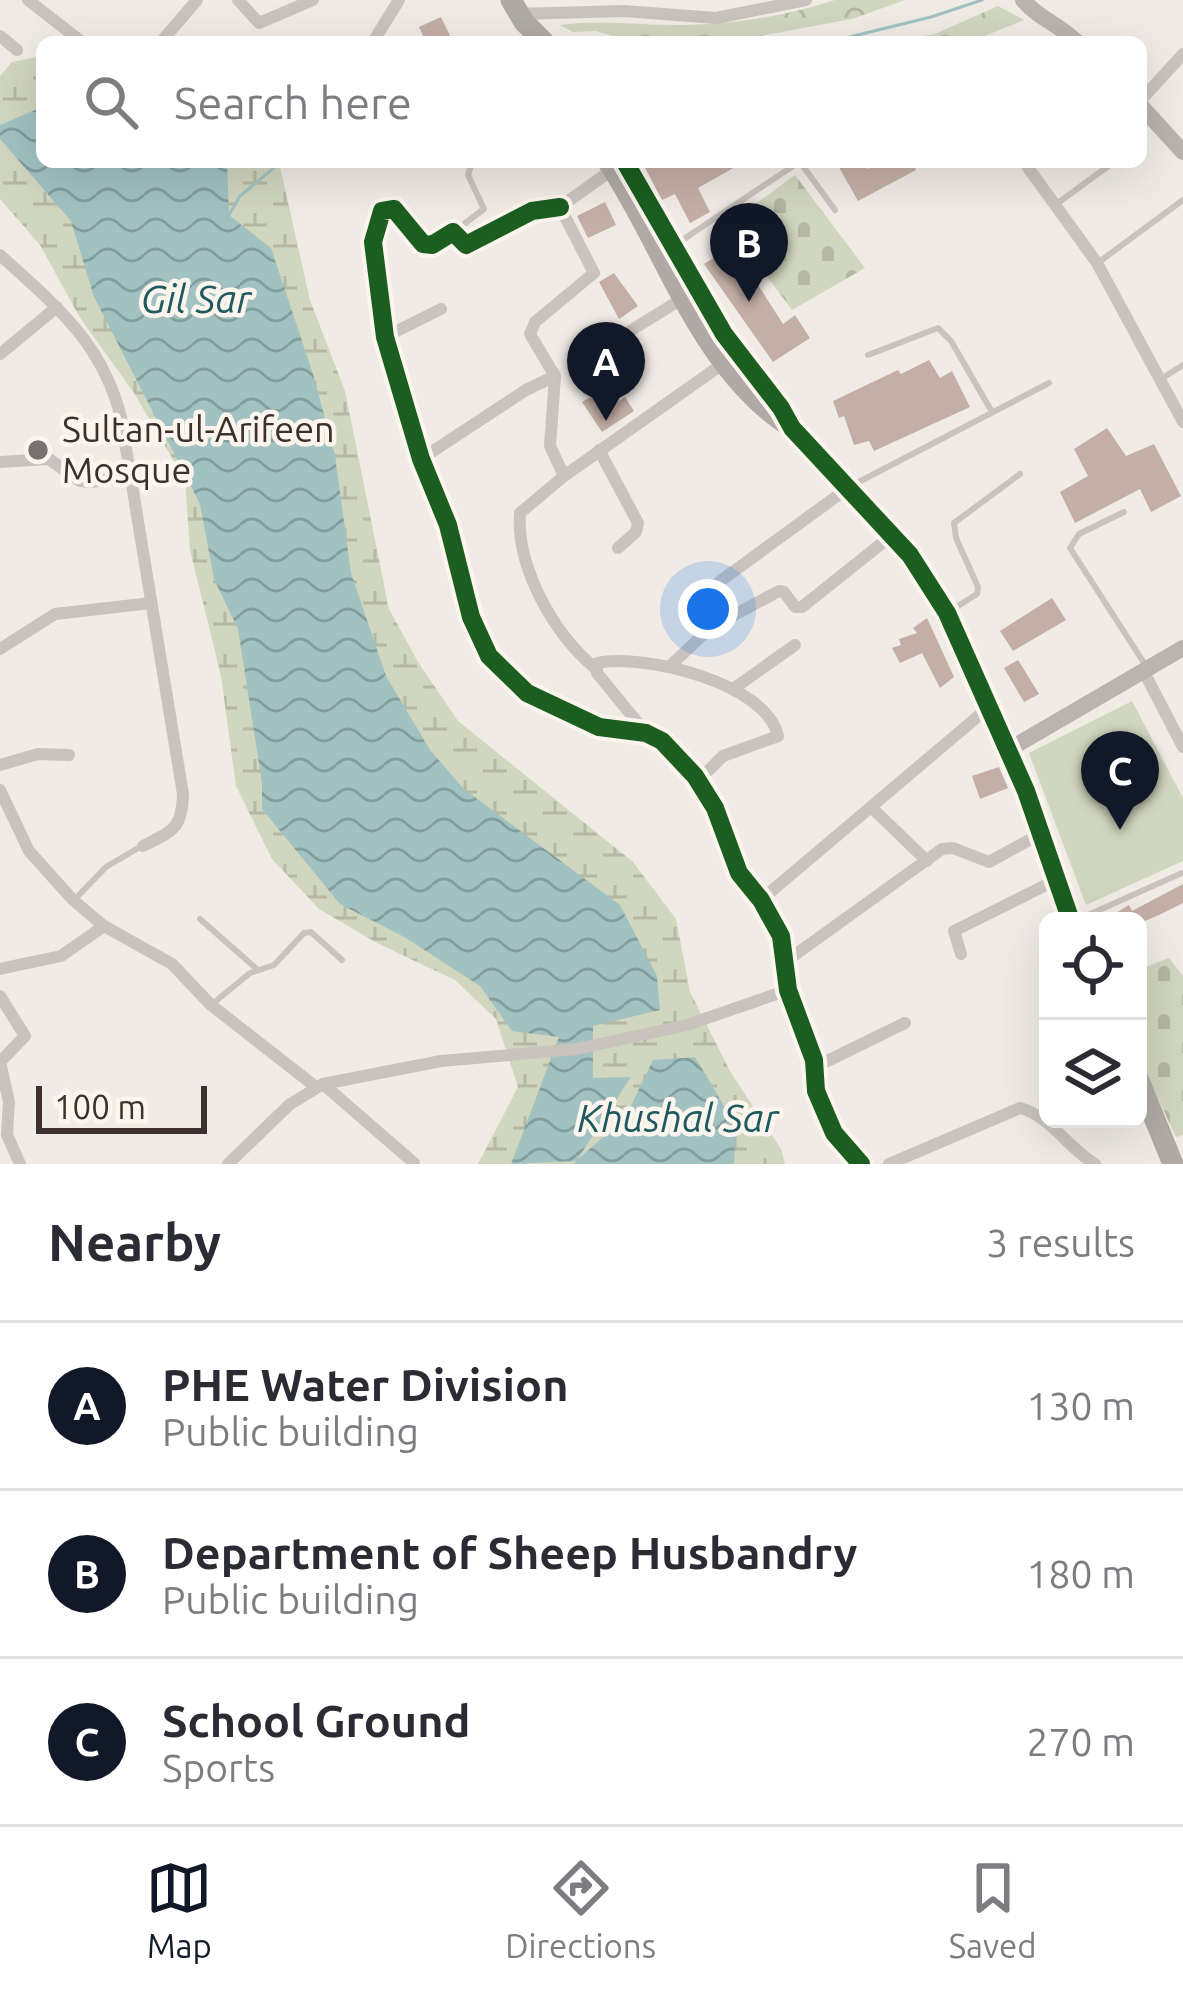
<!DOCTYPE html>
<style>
body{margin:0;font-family:Ubuntu,sans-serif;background:#f7f7f7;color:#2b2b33}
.controls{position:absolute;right:36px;bottom:36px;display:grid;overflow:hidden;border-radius:18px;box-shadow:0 12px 48px #0002}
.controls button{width:108px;height:108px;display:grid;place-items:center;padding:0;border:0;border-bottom:3px solid #e1e1e2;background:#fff;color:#2b2b33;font:60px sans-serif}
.scale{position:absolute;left:36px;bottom:30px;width:171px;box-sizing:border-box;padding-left:12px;border:6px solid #3b302b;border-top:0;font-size:33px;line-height:42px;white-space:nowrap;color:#3b302b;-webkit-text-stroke:9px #fbf5ee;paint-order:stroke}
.you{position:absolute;left:708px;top:609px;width:42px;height:42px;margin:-30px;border:9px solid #fff;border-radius:50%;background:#1a73e8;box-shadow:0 0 0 18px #1a73e833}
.badge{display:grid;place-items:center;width:78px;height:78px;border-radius:50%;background:#111827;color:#fff;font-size:39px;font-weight:700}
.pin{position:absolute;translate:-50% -99px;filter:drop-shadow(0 3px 6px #0008)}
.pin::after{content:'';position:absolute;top:63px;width:42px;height:36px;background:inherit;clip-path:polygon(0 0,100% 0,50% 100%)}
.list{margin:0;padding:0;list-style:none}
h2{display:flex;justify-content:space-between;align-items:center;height:156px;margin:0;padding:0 48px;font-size:51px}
h2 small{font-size:39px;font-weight:400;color:#7c7c81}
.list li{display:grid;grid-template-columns:78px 1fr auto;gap:36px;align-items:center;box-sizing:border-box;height:168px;padding:0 48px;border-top:3px solid #e1e1e2}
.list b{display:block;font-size:45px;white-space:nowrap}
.list p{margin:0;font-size:39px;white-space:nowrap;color:#7c7c81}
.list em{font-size:39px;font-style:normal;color:#7c7c81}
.icon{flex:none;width:66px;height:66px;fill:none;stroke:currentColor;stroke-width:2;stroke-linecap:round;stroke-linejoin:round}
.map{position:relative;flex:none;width:1183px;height:1164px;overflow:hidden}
.search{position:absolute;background:#fff;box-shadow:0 12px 48px #0002;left:36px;right:36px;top:36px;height:132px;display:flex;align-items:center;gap:30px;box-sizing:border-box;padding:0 42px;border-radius:18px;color:#7c7c81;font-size:45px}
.sheet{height:660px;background:#fff}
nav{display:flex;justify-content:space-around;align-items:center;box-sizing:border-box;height:168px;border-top:3px solid #e1e1e2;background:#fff;font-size:33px;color:#7c7c81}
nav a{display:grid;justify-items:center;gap:6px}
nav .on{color:#111827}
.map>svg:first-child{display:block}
</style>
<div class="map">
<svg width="1183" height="1164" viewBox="0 0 1183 1164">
<defs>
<pattern id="forest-crowns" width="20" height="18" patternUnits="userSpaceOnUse" patternTransform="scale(3)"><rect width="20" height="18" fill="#d1d6bf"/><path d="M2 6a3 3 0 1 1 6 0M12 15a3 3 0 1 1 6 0" fill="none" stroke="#b4b8a4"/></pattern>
<pattern id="wetland-marsh" width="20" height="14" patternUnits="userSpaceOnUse" patternTransform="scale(3)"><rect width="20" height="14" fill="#d1d6bf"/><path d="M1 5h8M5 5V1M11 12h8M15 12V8" fill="none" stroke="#b4b8a4"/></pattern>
<pattern id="cemetery-stones" width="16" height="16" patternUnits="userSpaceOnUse" patternTransform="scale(3)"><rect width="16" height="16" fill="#d1d6bf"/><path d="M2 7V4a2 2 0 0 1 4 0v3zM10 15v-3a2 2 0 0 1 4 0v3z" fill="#b4b8a4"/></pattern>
<pattern id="water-waves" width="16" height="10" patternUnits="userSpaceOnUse" patternTransform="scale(3)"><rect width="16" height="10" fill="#a1c2c1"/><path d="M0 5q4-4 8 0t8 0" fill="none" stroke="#849e9d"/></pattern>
</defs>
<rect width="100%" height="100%" fill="#f0ebe5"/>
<!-- grass -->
<path fill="#d1d6bf" d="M1132,701L1183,798V861L1086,905L1029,753Z"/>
<!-- forest -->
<g fill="url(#forest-crowns)">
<path d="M835,0H905L852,19L754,37L622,39L596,31L573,32L560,25C603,19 642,26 684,25C737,24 786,16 835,0Z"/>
<path d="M998,6L1024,20L970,42H888L935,34Z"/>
</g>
<!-- wetland -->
<path fill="url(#wetland-marsh)" d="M42,56V162H279L310,300L345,391L389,609L418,662L458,721L633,862L676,919L690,992L731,1073L781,1149L785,1164H478L518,1087L496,1019L455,980L377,943L319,909L272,859L236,786L221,676L190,550L185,480L134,393L79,316L40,245L0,199V76L12,62Z"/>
<!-- cemetery -->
<g fill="url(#cemetery-stones)">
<path d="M795,175L865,268L792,310L728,224Z"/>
<path d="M1169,958L1183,976V1135L1176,1137L1138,1055V970Z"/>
</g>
<!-- water -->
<path fill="url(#water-waves)" d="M42,107V162H227L229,215L271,248L313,374L335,455L351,573L386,676L430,750L464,789L620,905L657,976L660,1010L593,1026V1078L631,1077L577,1160L625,1118L653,1060L695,1057L736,1126L734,1164H574L576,1161L511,1164L559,1037L512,1031L480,986L406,938L340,904L262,809V783L238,629L214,579L200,504L94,297L71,221L0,139V125Z"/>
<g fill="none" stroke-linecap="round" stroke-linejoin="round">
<!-- stream -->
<g stroke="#a1c2c1" stroke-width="3">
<path d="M829,42L931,17L982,0"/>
<path d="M229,215L240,196L281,162"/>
</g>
</g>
<!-- building -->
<g fill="#c3afa7">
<path d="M441,17L453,42H426L419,27Z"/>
<path d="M642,162H744L698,188L710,212L690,223L675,194L662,200Z"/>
<path d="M836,162H864L868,169L880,162H912L916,170L858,201Z"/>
<path d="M605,202L616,225L588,238L577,216Z"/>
<path d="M733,246L783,324L795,315L810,338L773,362L704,264Z"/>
<path d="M614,273L638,306L619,319L599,282Z"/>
<path d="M929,360L940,378L952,371L970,407L874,451L869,441L854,445L844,416L839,418L833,401L898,370L901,374Z"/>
<path d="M601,391L612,406L625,397L634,411L602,432L582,402Z"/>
<path d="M1107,428L1126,456L1154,444L1181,496L1151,512L1140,489L1075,523L1060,492L1088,476L1074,449Z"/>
<path d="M1052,598L1066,620L1013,651L1000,631Z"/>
<path d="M927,618L954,677L940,688L922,653L900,663L892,648L901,645L899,639L917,633L913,628Z"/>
<path d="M1018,660L1039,694L1024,702L1004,668Z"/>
<path d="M999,767L1008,788L980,799L972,776Z"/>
<path d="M1183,884V903L1161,914L1138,924L1103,921L1129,905L1132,911Z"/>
</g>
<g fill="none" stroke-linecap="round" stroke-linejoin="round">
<!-- lane -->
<g stroke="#c9c3be" stroke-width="6">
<path d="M1141,142L1143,141"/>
<path d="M800,162L835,210"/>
<path d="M1055,205L1114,162"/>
<path d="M456,230L484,209L468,175L472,162"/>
<path d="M672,247L799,162"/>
<path d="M1099,262L1183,200"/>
<path d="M868,355L938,328L951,341L992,412"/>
<path d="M1161,379L1183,365"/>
<path d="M851,486L1049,383"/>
<path d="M1124,512L1079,534L1070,548L1146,666"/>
<path d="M950,611L977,594L978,587L956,538L954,523L1020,474"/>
<path d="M76,898L106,867L140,847"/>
<path d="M200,919L258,970"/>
<path d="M1077,920L1182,873"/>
<path d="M211,1005L250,973L274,965L304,933L311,932L342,960"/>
</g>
<!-- street -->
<g stroke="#c9c3be" stroke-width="12">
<path d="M28,0L82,42"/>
<path d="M238,0L259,23L313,0"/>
<path d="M518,14L624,11L716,18L806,0"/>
<path d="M0,36L17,50"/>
<path d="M161,42L197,0"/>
<path d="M373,42L399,0"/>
<path d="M1141,100L1183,54"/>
<path d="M1024,162L1097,263L1183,422"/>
<path d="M560,207L532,211L466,245L453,232L432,245L423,244L394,209L382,211L373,242L385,337L421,459L448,525L471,617L489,656L527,693L599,727L646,733L662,741L695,776L715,808L739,873L761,900L781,936L788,990L814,1060L816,1091L834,1133L861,1164"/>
<path d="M0,255C55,305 103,343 121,418L183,794C182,830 172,831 143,846"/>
<path d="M385,337L441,309"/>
<path d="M0,354L57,307"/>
<path d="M606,381L602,354L609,344L685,297"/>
<path d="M599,450L638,523L636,532L618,548"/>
<path d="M421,459L526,390L555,376"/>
<path d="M0,462L49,459L80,481L90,482L132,477"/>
<path d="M564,476L550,446L555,376L530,334L535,322L594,273L560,207L623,162"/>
<path d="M693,601L848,488"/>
<path d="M0,649L55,614L151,603"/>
<path d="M594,667C554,634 516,567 520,513L564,476L724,363"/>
<path d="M669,667L710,628L779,591L784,592L795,607H802L891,536"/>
<path d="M1144,672L1183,747"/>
<path d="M733,689L795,645"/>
<path d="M646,733L597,673V663C643,653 767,683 778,736L723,756L698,781"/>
<path d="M0,765L38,754L69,755"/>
<path d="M0,790L29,851L73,900L104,926L172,964L211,1005L316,1087"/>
<path d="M872,808L927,861"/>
<path d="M761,900L989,707"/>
<path d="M961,954L954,931L1056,880"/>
<path d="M785,962L942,849L953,848L989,862L1042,833"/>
<path d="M0,969L61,956L104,926"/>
<path d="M0,996L25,1036L0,1062L9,1102L7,1135L20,1164"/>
<path d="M815,1067L905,1023"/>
<path d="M323,1084L414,1163"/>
<path d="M228,1164L289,1105L323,1084L441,1061L577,1049L687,1025L788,990"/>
<path d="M889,1164L1020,1108C1049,1115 1069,1149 1095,1164"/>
</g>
<!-- secondary -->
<g stroke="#bab3ae" stroke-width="16">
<path d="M1023,0C1039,19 1059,24 1077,42"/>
<path d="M1141,106L1183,152"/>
<path d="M1008,750L1183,648"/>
</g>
<!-- highway -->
<g stroke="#afaaa4" stroke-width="21">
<path d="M511,0L524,22L544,42"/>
<path d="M608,162C666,249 700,370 792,428L910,555L947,613L1026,791L1071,921"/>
<path d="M701,296L736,353L765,388"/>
<path d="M1138,1078L1173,1164"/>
</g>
<defs>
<g id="cycleway">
<path d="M625,162L724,334L781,408L792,428L910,555L947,613L1026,791L1071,921"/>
<path d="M560,207L532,211L466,245L453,232L432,245L423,244L394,209L382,211L373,242L385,337L421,459L448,525L471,617L489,656L527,693L599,727L646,733L662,741L695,776L715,808L739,873L761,900L781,936L788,990L814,1060L816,1091L834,1133L861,1164"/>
</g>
</defs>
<!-- cycleway casing -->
<use href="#cycleway" stroke="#fbf5ee" stroke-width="26"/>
<!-- cycleway -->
<use href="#cycleway" stroke="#1b5e20" stroke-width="18"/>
</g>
<!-- markers -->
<circle fill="#7a716c" stroke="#fbf5ee" stroke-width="4.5" cx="38" cy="450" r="12"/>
<g text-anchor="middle" stroke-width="9" stroke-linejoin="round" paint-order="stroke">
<!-- poi labels -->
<g font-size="36" fill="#3b302b" stroke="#fbf5ee" text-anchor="start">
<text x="62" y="442">Sultan-ul-Arifeen<tspan x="62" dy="41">Mosque</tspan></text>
</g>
<!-- water labels -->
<g font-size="39" font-style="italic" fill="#1f5a5e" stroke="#fbf5ee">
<text x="196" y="313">Gil Sar</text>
<text x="678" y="1132">Khushal Sar</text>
</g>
</g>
</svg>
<div class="controls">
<button><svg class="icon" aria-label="locate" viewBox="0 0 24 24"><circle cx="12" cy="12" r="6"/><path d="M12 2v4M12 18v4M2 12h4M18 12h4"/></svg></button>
<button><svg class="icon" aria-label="layers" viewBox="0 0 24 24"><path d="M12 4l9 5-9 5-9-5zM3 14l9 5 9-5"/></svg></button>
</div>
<div class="scale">100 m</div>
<div class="you"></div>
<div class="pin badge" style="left:606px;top:421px">A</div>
<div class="pin badge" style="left:749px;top:302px">B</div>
<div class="pin badge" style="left:1120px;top:830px">C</div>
<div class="search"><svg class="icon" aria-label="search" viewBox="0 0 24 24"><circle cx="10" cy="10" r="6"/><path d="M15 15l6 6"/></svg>Search here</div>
</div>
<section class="sheet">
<h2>Nearby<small>3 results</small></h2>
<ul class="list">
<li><span class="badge">A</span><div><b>PHE Water Division</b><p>Public building</p></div><em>130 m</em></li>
<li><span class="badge">B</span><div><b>Department of Sheep Husbandry</b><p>Public building</p></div><em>180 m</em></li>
<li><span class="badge">C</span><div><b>School Ground</b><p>Sports</p></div><em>270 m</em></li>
</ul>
</section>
<nav>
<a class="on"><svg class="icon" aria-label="map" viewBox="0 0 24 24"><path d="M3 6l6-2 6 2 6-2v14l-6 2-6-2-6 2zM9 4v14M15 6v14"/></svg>Map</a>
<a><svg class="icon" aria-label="directions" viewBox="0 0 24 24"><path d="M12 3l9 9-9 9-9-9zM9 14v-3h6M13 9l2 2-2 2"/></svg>Directions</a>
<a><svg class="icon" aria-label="saved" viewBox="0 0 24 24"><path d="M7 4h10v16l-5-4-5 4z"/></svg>Saved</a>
</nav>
